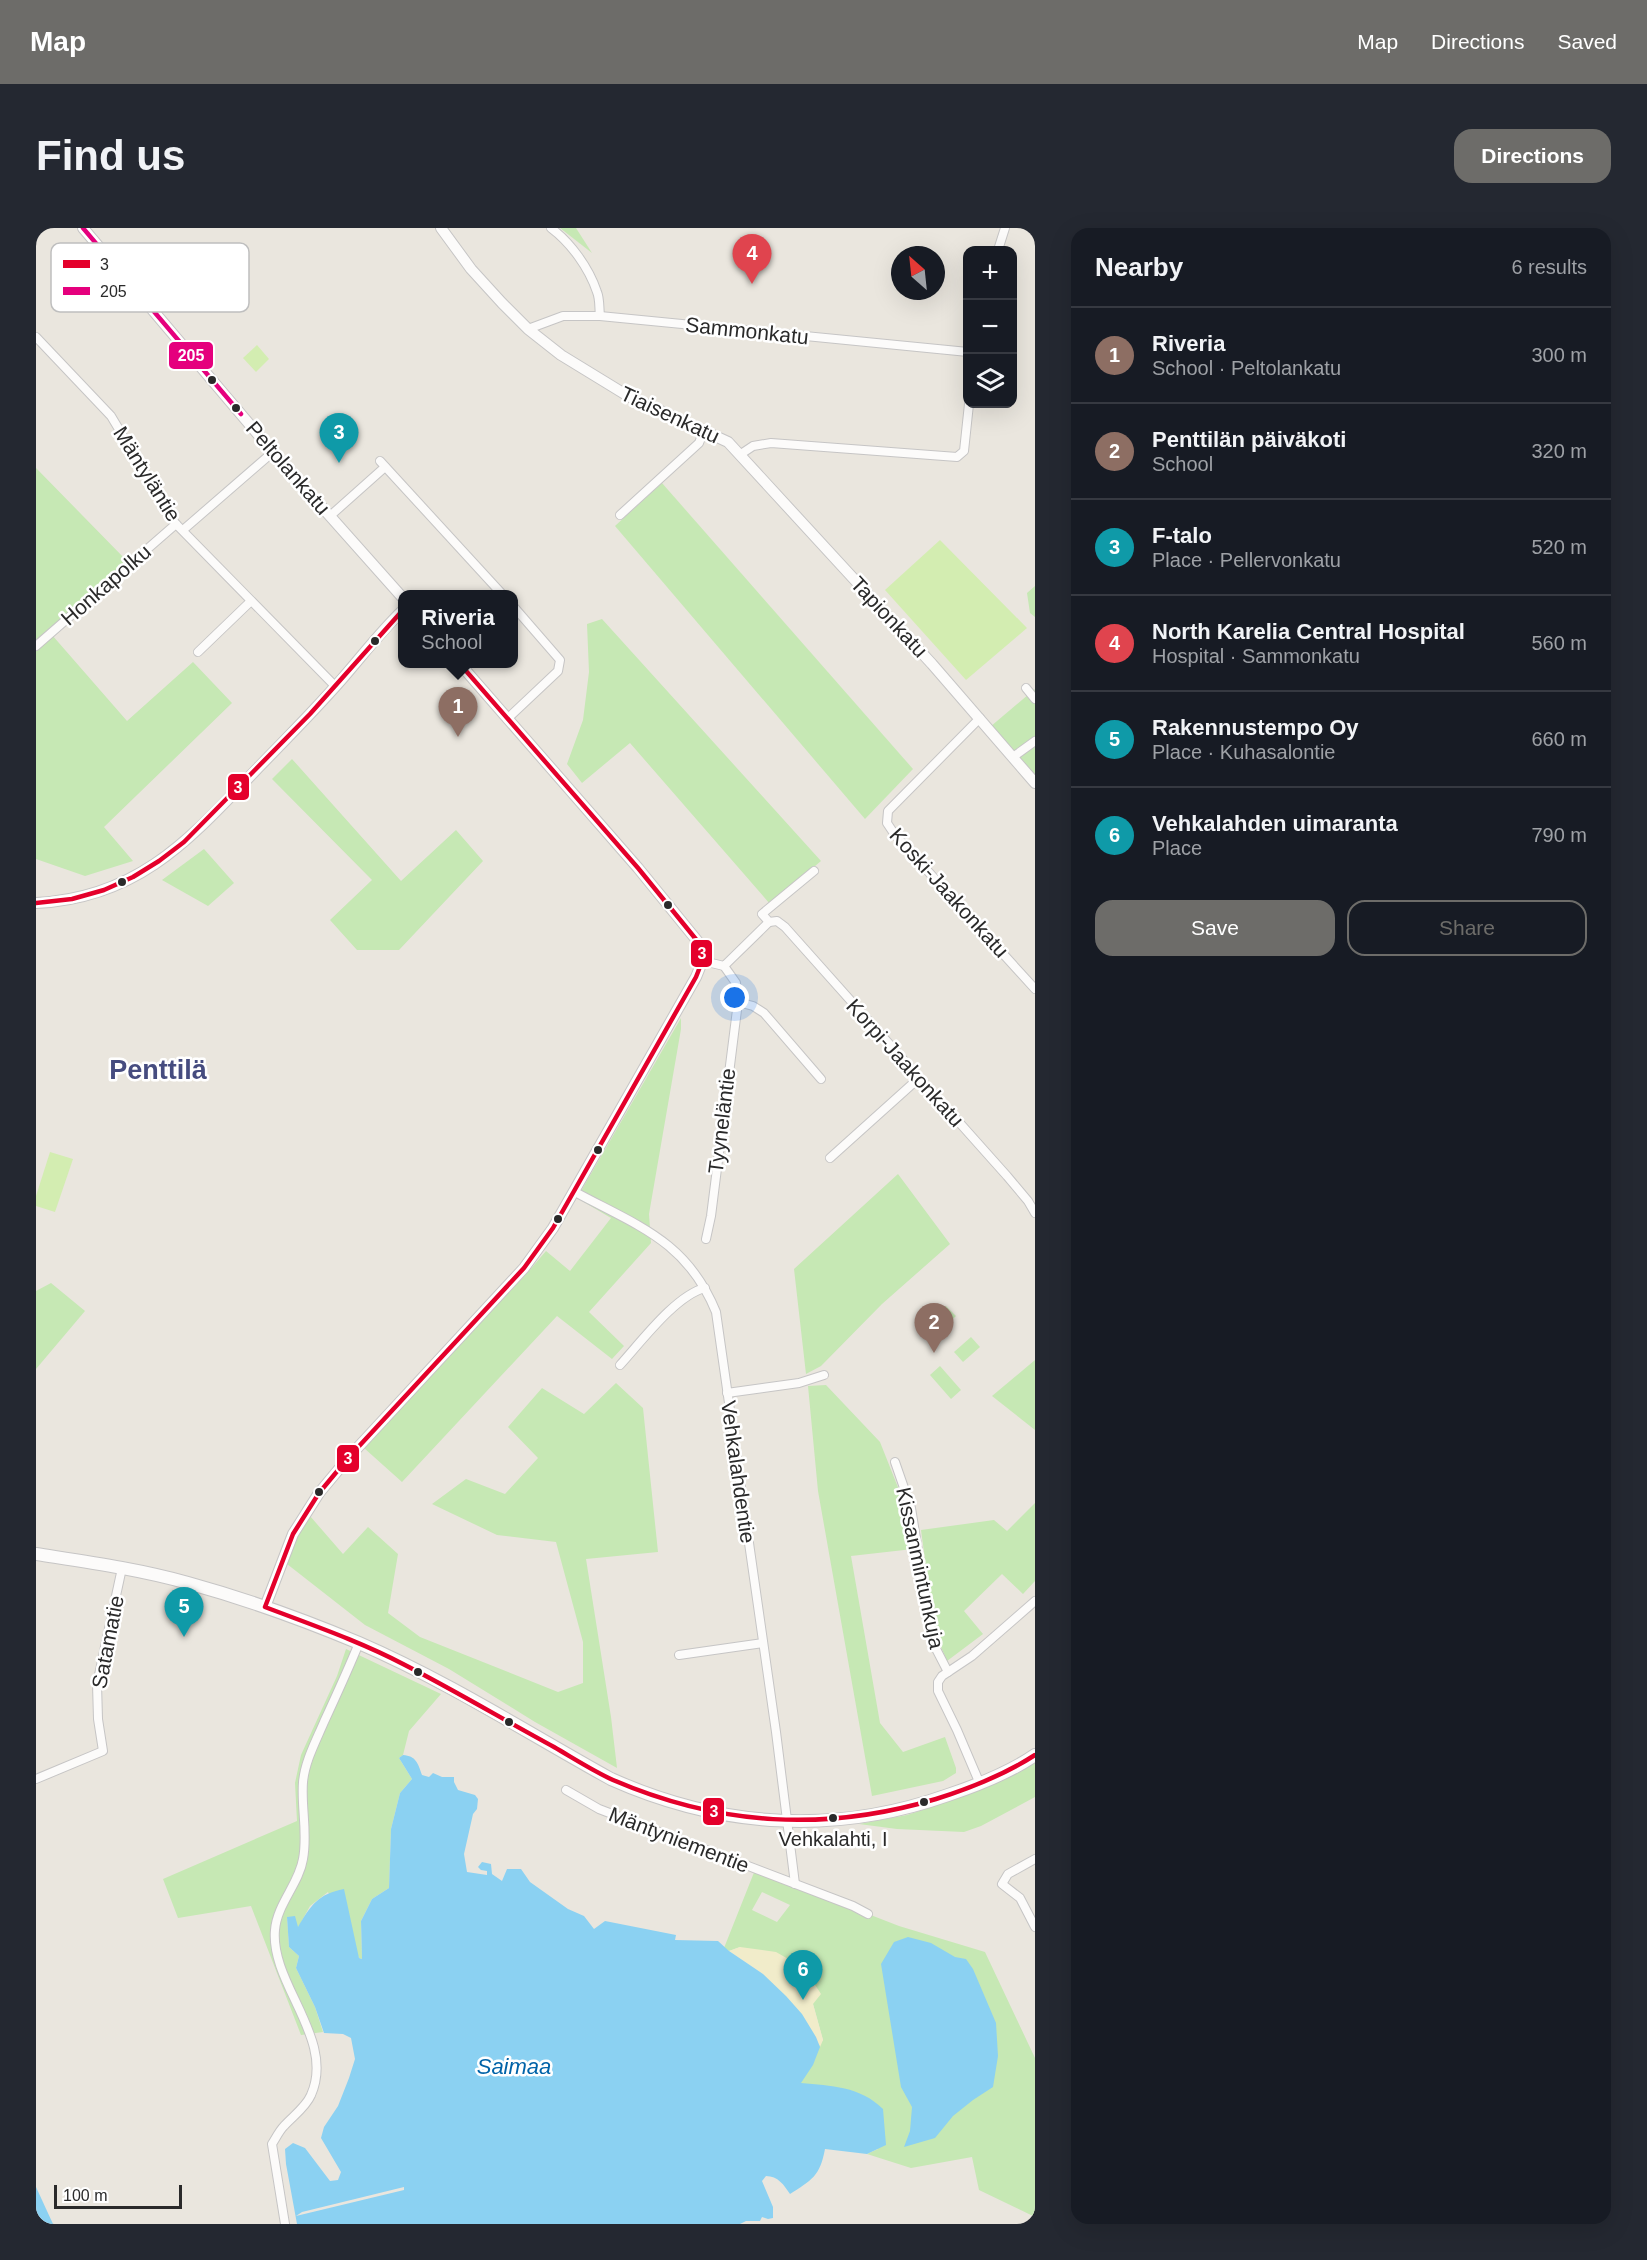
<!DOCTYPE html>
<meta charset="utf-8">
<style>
body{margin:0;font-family:Helvetica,sans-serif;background:#242831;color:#f1f3f6}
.controls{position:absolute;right:18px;top:18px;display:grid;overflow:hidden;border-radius:12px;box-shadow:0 6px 24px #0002}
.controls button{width:54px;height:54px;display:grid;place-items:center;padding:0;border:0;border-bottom:2px solid #363941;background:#171b24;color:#f1f3f6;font:30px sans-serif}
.compass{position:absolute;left:855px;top:18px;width:54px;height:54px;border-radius:50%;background:#171b24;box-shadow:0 6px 24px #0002;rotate:333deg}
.scale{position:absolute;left:18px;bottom:15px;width:128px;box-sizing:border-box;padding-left:6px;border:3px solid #2a2a2a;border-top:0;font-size:16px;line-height:21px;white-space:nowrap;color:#2a2a2a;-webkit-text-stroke:4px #fff;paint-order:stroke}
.you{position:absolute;left:699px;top:770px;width:21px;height:21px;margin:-15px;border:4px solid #fff;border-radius:50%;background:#1a73e8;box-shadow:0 0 0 9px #1a73e833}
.badge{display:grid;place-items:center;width:39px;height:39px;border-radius:50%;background:#6d6c69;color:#fff;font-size:20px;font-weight:700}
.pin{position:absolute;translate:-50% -50px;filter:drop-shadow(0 2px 3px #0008)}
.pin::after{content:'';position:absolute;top:32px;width:21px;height:18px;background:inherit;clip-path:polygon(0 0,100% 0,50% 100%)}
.popup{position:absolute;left:362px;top:362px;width:120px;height:78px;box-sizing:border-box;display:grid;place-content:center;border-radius:12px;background:#171b24;filter:drop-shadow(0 2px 4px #0005);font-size:20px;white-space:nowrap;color:#9ea1a6}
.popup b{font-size:22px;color:#f1f3f6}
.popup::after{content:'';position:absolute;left:50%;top:100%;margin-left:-12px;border:12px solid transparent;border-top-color:#171b24}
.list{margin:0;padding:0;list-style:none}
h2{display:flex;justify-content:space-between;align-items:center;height:78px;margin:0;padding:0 24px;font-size:26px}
h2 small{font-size:20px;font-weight:400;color:#9ea1a6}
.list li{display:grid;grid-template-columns:39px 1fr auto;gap:18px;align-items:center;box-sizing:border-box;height:96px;padding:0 24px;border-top:2px solid #363941}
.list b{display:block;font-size:22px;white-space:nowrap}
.list p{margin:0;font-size:20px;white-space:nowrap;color:#9ea1a6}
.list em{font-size:20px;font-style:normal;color:#9ea1a6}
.actions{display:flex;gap:12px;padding:18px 24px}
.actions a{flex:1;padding:14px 0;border:2px solid #6d6c69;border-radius:18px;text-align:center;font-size:21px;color:#6d6c69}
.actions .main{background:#6d6c69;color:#fff}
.icon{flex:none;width:33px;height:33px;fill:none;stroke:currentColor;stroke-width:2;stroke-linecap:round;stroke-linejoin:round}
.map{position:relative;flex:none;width:999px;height:1996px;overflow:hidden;border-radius:18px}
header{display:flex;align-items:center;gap:36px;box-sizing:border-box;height:84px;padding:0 30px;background:#6d6c69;color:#fff}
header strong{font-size:28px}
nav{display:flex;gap:33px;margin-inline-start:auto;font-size:21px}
.intro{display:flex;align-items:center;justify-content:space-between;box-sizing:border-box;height:144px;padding:0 36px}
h1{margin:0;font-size:42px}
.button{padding:15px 27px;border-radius:18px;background:#6d6c69;color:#fff;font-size:21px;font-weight:700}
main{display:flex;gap:36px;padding:0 36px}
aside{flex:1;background:#171b24;border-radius:18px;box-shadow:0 6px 24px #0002}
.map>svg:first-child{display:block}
</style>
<header>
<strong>Map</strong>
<nav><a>Map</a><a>Directions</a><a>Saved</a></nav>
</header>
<div class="intro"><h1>Find us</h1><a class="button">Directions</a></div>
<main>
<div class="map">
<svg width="999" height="1996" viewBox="0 0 999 1996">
<rect width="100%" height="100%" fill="#eae6de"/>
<!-- green -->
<g fill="#c6e8b4" fill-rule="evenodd">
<path d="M524,0H540L556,25Z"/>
<path d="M0,240L91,333L82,348L16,407L91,493L157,434L196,475L68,599L97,633L49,648L0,631Z"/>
<path d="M626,255L877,541L829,591L579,298Z"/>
<path d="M999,358V389L994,385L991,365Z"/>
<path d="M566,391L785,633L734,676L594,515L546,555L531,536L547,492L553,444L551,396Z"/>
<path d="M999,461V551L954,499Z"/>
<path d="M256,531L365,653L420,602L447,633L363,722H321L294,692L336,652L236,551Z"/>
<path d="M168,621L198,655L172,678L126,652Z"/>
<path d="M645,790V801L613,986L615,1015L553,1084L588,1118L576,1131L521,1088L366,1254L328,1220L492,1044L510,1023L534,1043L575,990L541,970Z"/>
<path d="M862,946L914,1016L846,1076L785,1138L770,1146L758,1041Z"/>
<path d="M15,1055L49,1083L0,1141V1063Z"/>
<path d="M910,1078L920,1088L893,1113L880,1099L890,1090L894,1093Z"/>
<path d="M935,1109L944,1119L927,1134L918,1124Z"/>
<path d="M999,1132V1202L956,1168Z"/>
<path d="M904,1138L925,1162L915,1171L894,1147Z"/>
<path d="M580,1155L607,1180L622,1324L550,1331L575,1489L581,1540L499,1494L413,1441L329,1397L251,1336L261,1309L274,1288L307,1326L332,1299L362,1326L352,1385L384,1409L522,1464L547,1455V1414L520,1314L461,1307L396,1276L430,1251L469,1266L502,1230L472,1199L506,1160L548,1186Z"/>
<path d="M790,1157L844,1214L867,1272L877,1321L815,1328L844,1495L867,1524L909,1509L920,1540V1545L907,1553L836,1568L782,1263L772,1158Z"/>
<path d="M999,1275V1353L987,1366L966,1346L928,1383L947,1406L911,1433L899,1405L885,1302L958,1292L971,1303Z"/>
<path d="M310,1421L405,1466L373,1503L367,1527L363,1530L376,1551L364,1565L355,1601L353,1660L336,1671L325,1693L326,1731L323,1730L292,1664L274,1678L262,1700L251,1689L253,1719L263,1728L260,1740L279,1779L287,1804L265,1807L215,1678L142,1690L127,1651L261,1593L259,1555L265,1527L301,1448Z"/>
<path d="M999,1533V1569L945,1598L928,1604L861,1601L823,1596L871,1587L926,1569Z"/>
<path d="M719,1642L863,1698L949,1724L999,1830V1989L943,1962L936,1929L875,1940L831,1926L842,1921L725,1894L787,1812L777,1776L704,1719L693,1723L688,1720ZM726,1664L754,1677L741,1694L716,1682Z"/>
</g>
<!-- sand -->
<path fill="#f1ecca" d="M704,1719L740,1724L768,1740L785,1766L777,1776L787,1812L784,1819L780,1809L727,1746L693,1723Z"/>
<!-- pitch -->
<g fill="#d3edb1">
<path d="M221,117L233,131L220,144L207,130Z"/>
<path d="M904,312L991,400L930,452L849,362Z"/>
<path d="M14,924L37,931L19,984L0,978V968Z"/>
</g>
<!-- water -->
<g fill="#8bd1f2">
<path d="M367,1527C380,1528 382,1535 386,1547L393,1549L397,1545L406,1549H418V1554L422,1562L439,1567L442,1571L441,1581L437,1586L428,1626L431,1644L451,1647V1643L445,1642L442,1639L446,1634L455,1636L456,1646L466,1653L471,1641H485L494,1654L532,1681L548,1688L558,1701L569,1693L640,1707L639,1712L682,1713L693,1723L727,1746L750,1768L766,1786L780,1809L784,1819L777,1837L765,1855C795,1858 824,1858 847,1881L850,1917L831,1926L789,1921C784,1948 776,1952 754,1966C748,1957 742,1948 730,1948L726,1953L737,1979V1990L732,1991L726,1989L724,1993H710L704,1996H261L250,1936L249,1921L257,1915L269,1920L294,1953L302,1952L305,1944L285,1910L288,1899L302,1878L313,1850L319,1831L315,1810L307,1806L288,1805L279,1779L260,1740L263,1728L253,1719L251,1689L259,1688L262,1699C275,1677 282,1666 308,1661L323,1730L326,1731L325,1693L336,1671L353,1660L355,1601L364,1565L376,1551L363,1530Z"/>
<path d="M872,1709L895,1715L919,1729L930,1731L937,1741L960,1795L962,1828L957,1859L937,1872L917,1888L899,1910L868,1919L874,1903L876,1879L865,1859L845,1736L858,1714Z"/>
<path d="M0,1959L17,1996H0Z"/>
</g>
<!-- pier -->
<path fill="#eae6de" d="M368,1959V1962L260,1988L266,1984Z"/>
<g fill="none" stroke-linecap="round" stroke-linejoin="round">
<defs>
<g id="minor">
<path d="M515,0C535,15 553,40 561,64C564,71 563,80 564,88"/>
<path d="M962,22L969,0"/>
<path d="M492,101L527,88H564L932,124"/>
<path d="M0,109L75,188L139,295L299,458"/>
<path d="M705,226L717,218L735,215L921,229L928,223L933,176"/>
<path d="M344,233L466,366"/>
<path d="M584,287L663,215L668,202"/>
<path d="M294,288L349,239"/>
<path d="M147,302L237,224"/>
<path d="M0,418L140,296"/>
<path d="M162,424L215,373"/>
<path d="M990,460L999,471"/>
<path d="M944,490L852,583L851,595L859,607L999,761"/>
<path d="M471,491L522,443L524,432L478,379"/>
<path d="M977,529L999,513"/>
<path d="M733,694L741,693L749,699L971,948L992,973L999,985"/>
<path d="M733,694L726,686L778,643"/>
<path d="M667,733L688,738L733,694"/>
<path d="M688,738L700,755L702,774L717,778L728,785L785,851"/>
<path d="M794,930L883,850"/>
<path d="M539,964C602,998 651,1013 680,1084L740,1504L759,1656"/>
<path d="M670,1011L675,988L702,774"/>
<path d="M584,1137C605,1114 640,1067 669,1060"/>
<path d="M691,1165L763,1155L788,1147"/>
<path d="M859,1234L875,1280L897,1415L912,1444"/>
<path d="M643,1427L727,1415"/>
<path d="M0,1551L67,1523L62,1491L61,1456L86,1340"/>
<path d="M944,1556L921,1502L902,1463V1454L906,1448L936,1428L999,1373"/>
<path d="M530,1562L563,1581L817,1678L832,1686"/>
<path d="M999,1631L972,1646L966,1656L984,1670L999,1699"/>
<path d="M249,1996L236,1916C240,1910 243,1903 248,1898C257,1888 270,1879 275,1867C300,1811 234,1756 239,1702C241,1676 263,1656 267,1631C272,1605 265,1580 267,1554C269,1533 280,1513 288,1494C300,1468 312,1442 323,1415"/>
</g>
<g id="tertiary">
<path d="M47,0L237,224L366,369"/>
<path d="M405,0L435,41L466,75L492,101L525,127L592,168L692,214L896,436L999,555"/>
<path d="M0,675C102,670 153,612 219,543C248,513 278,483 306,451C326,428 344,404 366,383"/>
<path d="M229,1379L257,1306L283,1265L313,1229L488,1040L517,1000L660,749C665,737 670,728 663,715L602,640L424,436"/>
</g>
<path id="secondary" d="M0,1326C51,1334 102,1341 152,1355C210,1371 268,1392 323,1415C411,1453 492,1505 575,1551C685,1600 799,1607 912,1567C942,1557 973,1545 999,1527"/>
</defs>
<!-- minor casing -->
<use href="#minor" stroke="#c6c5c5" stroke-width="10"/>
<!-- tertiary casing -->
<use href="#tertiary" stroke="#c6c5c5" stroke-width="12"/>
<!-- secondary casing -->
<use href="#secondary" stroke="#c6c5c5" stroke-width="14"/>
<!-- minor -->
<use href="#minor" stroke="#fcfbfa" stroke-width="8"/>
<!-- tertiary -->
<use href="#tertiary" stroke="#fcfbfa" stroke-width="10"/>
<!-- secondary -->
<use href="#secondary" stroke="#fcfbfa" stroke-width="12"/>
<defs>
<g id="bus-1">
<path d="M424,436L602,640L663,715C669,727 665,737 660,749L517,1000L488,1040L313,1229L283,1265L257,1306L229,1379C276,1397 323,1413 367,1436C418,1462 468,1492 518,1519C537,1530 557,1543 577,1552C684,1598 789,1604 900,1571C935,1560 968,1547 999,1527"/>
<path d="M0,675L36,671L68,662L97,649L123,633L148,614L274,486L366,383"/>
</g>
<path id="bus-2" d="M47,0L205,186"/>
</defs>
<!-- bus-1 casing -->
<use href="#bus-1" stroke="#fff" stroke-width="9"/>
<!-- bus-2 casing -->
<use href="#bus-2" stroke="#fff" stroke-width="9"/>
<!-- bus-1 -->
<use href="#bus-1" stroke="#e4002b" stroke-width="4.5"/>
<!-- bus-2 -->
<use href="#bus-2" stroke="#e5007d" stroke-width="4.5"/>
</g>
<!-- markers -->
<g fill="#2a2a2a" stroke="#fff" stroke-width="2">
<circle cx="176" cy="152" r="5"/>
<circle cx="200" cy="180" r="5"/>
<circle cx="339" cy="413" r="5"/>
<circle cx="86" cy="654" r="5"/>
<circle cx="632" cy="677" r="5"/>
<circle cx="562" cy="922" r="5"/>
<circle cx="522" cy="991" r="5"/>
<circle cx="283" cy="1264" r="5"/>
<circle cx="382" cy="1444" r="5"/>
<circle cx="473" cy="1494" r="5"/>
<circle cx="888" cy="1574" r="5"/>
<circle cx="797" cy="1590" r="5"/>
</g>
<g text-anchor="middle" stroke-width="5" stroke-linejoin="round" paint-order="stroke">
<!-- bus labels -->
<g font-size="20" fill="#2a2a2a" stroke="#fff">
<text x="797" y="1618">Vehkalahti, I</text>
</g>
<!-- street labels -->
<g font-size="21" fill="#2a2a2a" stroke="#fff">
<text transform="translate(711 103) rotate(6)" y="7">Sammonkatu</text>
<text transform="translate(634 187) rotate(25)" y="7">Tiaisenkatu</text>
<text transform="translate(252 240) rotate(49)" y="7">Peltolankatu</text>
<text transform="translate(111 246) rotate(58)" y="7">Mäntyläntie</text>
<text transform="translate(70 357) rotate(-41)" y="7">Honkapolku</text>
<text transform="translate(853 389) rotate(47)" y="7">Tapionkatu</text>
<text transform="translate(913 665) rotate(48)" y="7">Koski-Jaakonkatu</text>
<text transform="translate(869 835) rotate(48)" y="7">Korpi-Jaakonkatu</text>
<text transform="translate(686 893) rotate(-83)" y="7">Tyyneläntie</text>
<text transform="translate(702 1244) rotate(82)" y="7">Vehkalahdentie</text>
<text transform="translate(884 1340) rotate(78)" y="7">Kissanmintunkuja</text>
<text transform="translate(72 1414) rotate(-79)" y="7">Satamatie</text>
<text transform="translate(643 1612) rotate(21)" y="7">Mäntyniementie</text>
</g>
<!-- water labels -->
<g font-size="22" font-style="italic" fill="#0063a8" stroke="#fff">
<text x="478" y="1846">Saimaa</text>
</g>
<!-- district labels -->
<g font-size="27" font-weight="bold" fill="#464c7f" stroke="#fff">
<text x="122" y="851">Penttilä</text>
</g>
</g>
<!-- legend -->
<rect x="15" y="15" width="198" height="69" rx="9" fill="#fff" stroke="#bfbfbf" stroke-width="1.5"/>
<rect x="27" y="32" width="27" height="8" fill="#e4002b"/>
<rect x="27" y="59" width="27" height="8" fill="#e5007d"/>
<g font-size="16" fill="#2a2a2a">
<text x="64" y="42">3</text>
<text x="64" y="69">205</text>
</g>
<g stroke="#fff" stroke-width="2">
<rect x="132" y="113" width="46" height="29" rx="6" fill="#e5007d"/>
<rect x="191" y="545" width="23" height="28" rx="6" fill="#e4002b"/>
<rect x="654" y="711" width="23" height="29" rx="6" fill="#e4002b"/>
<rect x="300" y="1216" width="24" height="29" rx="6" fill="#e4002b"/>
<rect x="666" y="1569" width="23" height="29" rx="6" fill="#e4002b"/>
</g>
<g font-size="16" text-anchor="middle" font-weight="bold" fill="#fff">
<text x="155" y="133">205</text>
<text x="202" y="565">3</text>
<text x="666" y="731">3</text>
<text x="312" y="1236">3</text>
<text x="678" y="1589">3</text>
</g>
</svg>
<div class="controls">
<button>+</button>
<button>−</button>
<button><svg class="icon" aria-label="layers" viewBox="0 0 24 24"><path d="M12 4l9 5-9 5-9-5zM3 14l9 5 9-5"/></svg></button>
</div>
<svg class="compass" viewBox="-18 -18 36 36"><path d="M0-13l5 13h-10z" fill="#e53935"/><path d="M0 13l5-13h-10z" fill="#9ea1a6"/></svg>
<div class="scale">100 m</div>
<div class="you"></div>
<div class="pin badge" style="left:422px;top:509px;background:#8d6e63">1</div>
<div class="popup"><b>Riveria</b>School</div>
<div class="pin badge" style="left:898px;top:1125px;background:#8d6e63">2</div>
<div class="pin badge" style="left:303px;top:235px;background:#0f9aa8">3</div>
<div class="pin badge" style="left:716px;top:56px;background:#e0444e">4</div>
<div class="pin badge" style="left:148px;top:1409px;background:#0f9aa8">5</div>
<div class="pin badge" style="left:767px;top:1772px;background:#0f9aa8">6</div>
</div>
<aside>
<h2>Nearby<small>6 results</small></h2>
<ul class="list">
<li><span class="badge" style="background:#8d6e63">1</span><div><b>Riveria</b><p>School · Peltolankatu</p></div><em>300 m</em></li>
<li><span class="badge" style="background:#8d6e63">2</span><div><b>Penttilän päiväkoti</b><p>School</p></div><em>320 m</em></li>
<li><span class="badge" style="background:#0f9aa8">3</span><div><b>F-talo</b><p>Place · Pellervonkatu</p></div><em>520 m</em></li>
<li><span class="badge" style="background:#e0444e">4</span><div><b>North Karelia Central Hospital</b><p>Hospital · Sammonkatu</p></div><em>560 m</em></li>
<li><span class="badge" style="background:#0f9aa8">5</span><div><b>Rakennustempo Oy</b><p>Place · Kuhasalontie</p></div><em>660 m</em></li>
<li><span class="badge" style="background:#0f9aa8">6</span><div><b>Vehkalahden uimaranta</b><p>Place</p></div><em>790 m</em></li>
</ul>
<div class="actions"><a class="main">Save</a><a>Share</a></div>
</aside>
</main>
